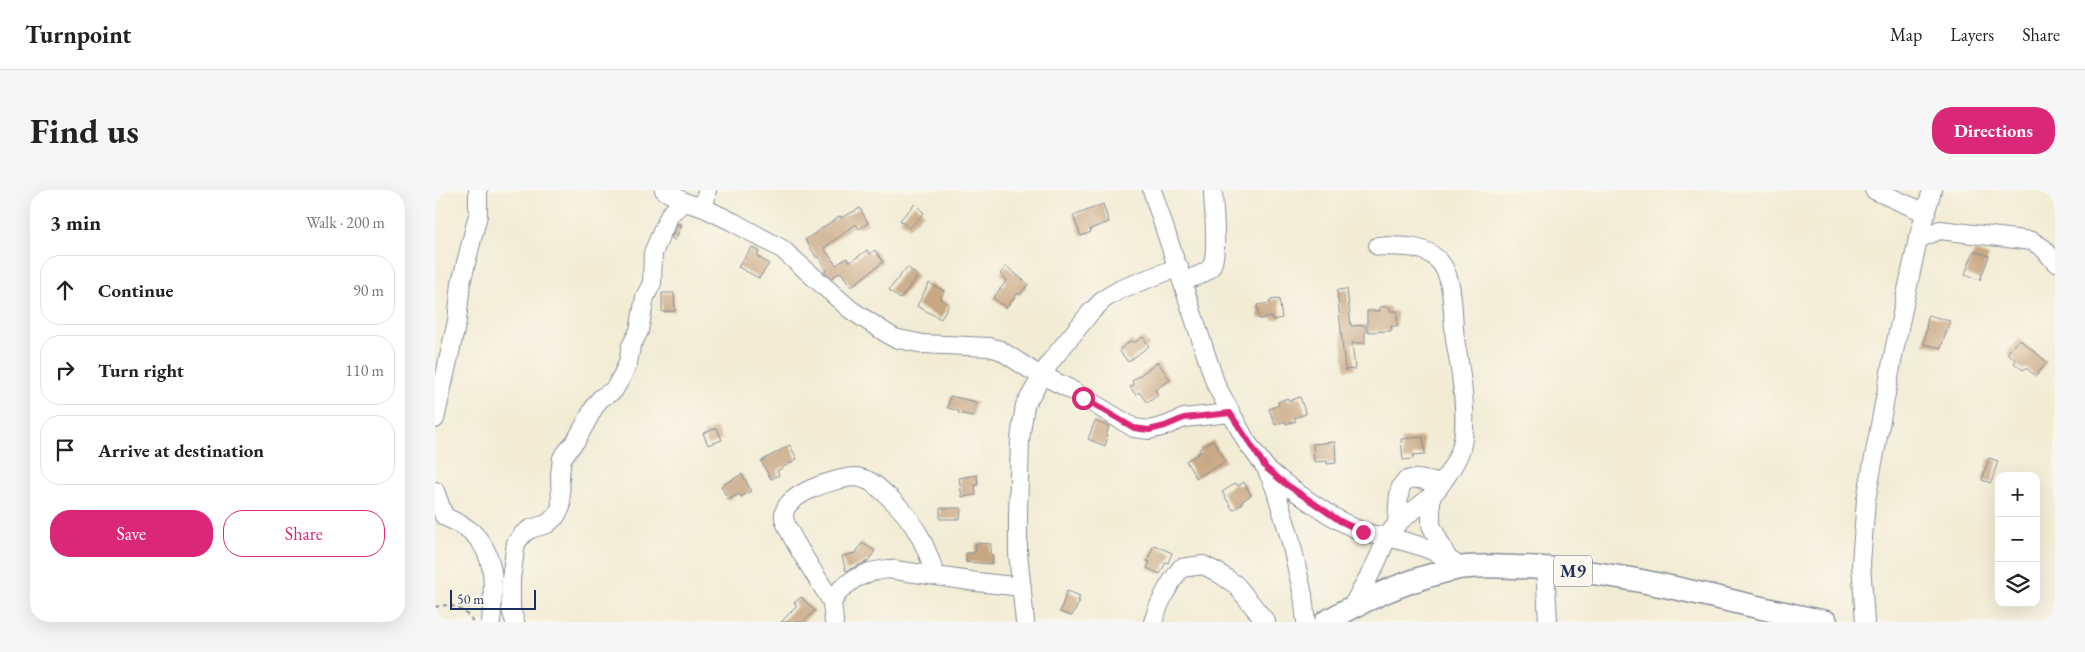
<!DOCTYPE html>
<meta charset="utf-8">
<style>
body{margin:0;font-family:"EB Garamond",serif;background:#f6f6f6;color:#222}
.controls{position:absolute;right:15px;bottom:15px;display:grid;overflow:hidden;border-radius:10px;box-shadow:0 5px 20px #0002}
.controls button{width:45px;height:45px;display:grid;place-items:center;padding:0;border:0;border-bottom:1px solid #e0e0e0;background:#fff;color:#222;font:25px sans-serif}
.scale{position:absolute;left:15px;bottom:12px;width:86px;box-sizing:border-box;padding-left:5px;border:2px solid #1b2f5e;border-top:0;font-size:14px;line-height:18px;white-space:nowrap;color:#1b2f5e;-webkit-text-stroke:4px #fbf7ec;paint-order:stroke}
.stop{position:absolute;width:15px;height:15px;margin:-11px;border:4px solid #db2777;border-radius:50%;background:#fff}
.stop.end{background:#db2777;border-color:#fff;box-shadow:0 1px 5px #0008}
.list{margin:0;padding:0;list-style:none}
h2{display:flex;justify-content:space-between;align-items:center;height:65px;margin:0;padding:0 20px;font-size:21px}
h2 small{font-size:16px;font-weight:400;color:#767676}
.list li{display:grid;grid-template-columns:32px 1fr auto;gap:15px;align-items:center;box-sizing:border-box;height:70px;margin:0 10px 10px;padding:0 10px;border:1px solid #e0e0e0;border-radius:20px}
.list b{display:block;font-size:19px;white-space:nowrap}
.list em{font-size:16px;font-style:normal;color:#767676}
.actions{display:flex;gap:10px;padding:15px 20px}
.actions a{flex:1;padding:11px 0;border:1px solid #db2777;border-radius:20px;text-align:center;font-size:18px;color:#db2777}
.actions .main{background:#db2777;color:#fff}
.icon{flex:none;width:28px;height:28px;fill:none;stroke:currentColor;stroke-width:2;stroke-linecap:round;stroke-linejoin:round}
.map{position:relative;flex:none;width:1620px;height:432px;overflow:hidden;border-radius:20px}
header{display:flex;align-items:center;gap:30px;box-sizing:border-box;height:70px;padding:0 25px;background:#fff;border-bottom:1px solid #e0e0e0}
header strong{font-size:24px}
nav{display:flex;gap:28px;margin-inline-start:auto;font-size:18px}
.intro{display:flex;align-items:center;justify-content:space-between;box-sizing:border-box;height:120px;padding:0 30px}
h1{margin:0;font-size:35px}
.button{padding:12px 22px;border-radius:20px;background:#db2777;color:#fff;font-size:18px;font-weight:700}
main{display:flex;gap:30px;padding:0 30px}
aside{flex:1;background:#fff;border-radius:20px;box-shadow:0 5px 20px #0002}
.map>svg:first-child{display:block}
</style>
<header>
<strong>Turnpoint</strong>
<nav><a>Map</a><a>Layers</a><a>Share</a></nav>
</header>
<div class="intro"><h1>Find us</h1><a class="button">Directions</a></div>
<main>
<aside>
<h2>3 min<small>Walk · 200 m</small></h2>
<ul class="list">
<li><svg class="icon" aria-label="ahead" viewBox="0 0 24 24"><path d="M12 20V5M6 11l6-6 6 6"/></svg><div><b>Continue</b></div><em>90 m</em></li>
<li><svg class="icon" aria-label="right" viewBox="0 0 24 24"><path d="M7 20v-9h11M14 6l5 5-5 5"/></svg><div><b>Turn right</b></div><em>110 m</em></li>
<li><svg class="icon" aria-label="arrive" viewBox="0 0 24 24"><path d="M6 21V4h12l-3 4 3 4H6"/></svg><div><b>Arrive at destination</b></div></li>
</ul>
<div class="actions"><a class="main">Save</a><a>Share</a></div>
</aside>
<div class="map">
<svg width="1620" height="432" viewBox="0 0 1620 432">
<rect width="100%" height="100%" fill="#fbf7ec"/>
<filter id="ink" filterUnits="userSpaceOnUse"><feTurbulence type="fractalNoise" baseFrequency=".02" numOctaves="2"/><feDisplacementMap in="SourceGraphic" scale="10" xChannelSelector="R" yChannelSelector="G"/><feConvolveMatrix kernelMatrix="1 2 1 2 8 2 1 2 1" color-interpolation-filters="sRGB"/></filter>
<filter id="wash" filterUnits="userSpaceOnUse"><feTurbulence type="fractalNoise" baseFrequency=".0096" numOctaves="4" result="noise"/><feDisplacementMap in="SourceGraphic" scale="20" xChannelSelector="R" yChannelSelector="G"/><feGaussianBlur stdDeviation="1.12" result="paint"/><feColorMatrix in="noise" values="0 0 0 0 0 0 0 0 0 0 0 0 0 0 0 0 0 1.4 0 .05"/><feComposite in="paint" operator="in"/></filter>
<g filter="url(#wash)">
<rect width="100%" height="100%" fill="#f2ecd4"/>
<g id="blocks">
<!-- building -->
<g fill="#c8a783">
<path d="M480,14L489,23L474,38L465,30Z"/>
<path d="M668,14L674,32L655,39L656,42L646,46L638,26Z"/>
<path d="M425,18L433,33L424,39L421,34L389,58L401,75L412,68L413,71H417L432,60L435,64L440,60L448,72L416,97L406,82L396,88L389,82L391,81L384,67L382,68L370,50L405,26L406,28Z"/>
<path d="M243,33L247,35L240,50L236,48Z"/>
<path d="M317,57L324,62L322,66L334,74L324,88L303,77Z"/>
<path d="M1539,61L1554,66L1545,90L1530,84Z"/>
<path d="M571,76L593,94L585,105L583,103L571,118L558,108L572,90L565,84Z"/>
<path d="M472,77L483,86L465,109L454,100Z"/>
<path d="M494,93L509,101L505,109L514,114L506,129L482,116Z"/>
<path d="M912,99L916,136L930,135V153H917L920,179L910,180L902,100Z"/>
<path d="M227,103H239L240,121L227,122Z"/>
<path d="M844,109L847,128L837,130V127L824,129L822,115L835,113V110Z"/>
<path d="M945,117H955V121H962V136H956V141L932,142V121H945Z"/>
<path d="M1493,125L1515,131L1506,158L1489,154Z"/>
<path d="M708,147L714,156L693,172L684,160L697,150L699,153Z"/>
<path d="M1584,149L1612,172L1601,186L1591,178L1588,180L1579,173L1581,170L1572,163Z"/>
<path d="M723,172L735,190L720,200L723,205L712,213L704,202L701,205L695,197L699,195L697,191Z"/>
<path d="M515,206L541,212L538,226L523,223L524,221L513,218Z"/>
<path d="M865,207L871,224L859,228L861,231L851,234L850,231L840,235L834,219L844,215L843,212L852,208L854,211Z"/>
<path d="M660,231L674,237L671,246L673,247L670,256L653,249Z"/>
<path d="M282,238L287,250L273,255L268,243Z"/>
<path d="M988,247L990,264L978,265V269L968,270L966,249Z"/>
<path d="M778,250L791,271L761,288L751,271L766,262L764,259Z"/>
<path d="M900,252L901,273L892,274V271L879,272L878,254Z"/>
<path d="M355,255L362,269L342,281L344,285L336,289L326,271Z"/>
<path d="M1554,268L1563,271L1556,293L1547,290Z"/>
<path d="M307,284L316,301L306,307L304,304L293,310L286,296Z"/>
<path d="M542,285L543,295H540L541,305L527,307L524,288Z"/>
<path d="M809,292L816,305L806,312L807,314L798,320L787,302L801,293L803,296Z"/>
<path d="M505,318H526L525,329H505Z"/>
<path d="M427,353L440,361L433,371L411,381L407,366L421,363Z"/>
<path d="M541,353L556,354L555,364L558,365L557,374L531,372V363H540Z"/>
<path d="M719,355L737,363L733,373L731,372L725,384L712,378L715,372L712,371Z"/>
<path d="M632,401L645,406L643,411H645L637,426L625,422Z"/>
<path d="M366,407L380,421L368,432H346L362,416L359,413Z"/>
</g>
</g>
</g>
<g filter="url(#ink)">
<use href="#blocks" fill-opacity="0" stroke="#868e99" stroke-width="1"/>
<g fill="none" stroke-linecap="round" stroke-linejoin="round">
<defs>
<g id="minor">
<path d="M229,0L249,12L269,18L298,32L347,59L416,120L459,148L488,154L554,157L565,160L596,180L633,198L699,238L714,240L730,236L749,228L795,223"/>
<path d="M717,0L781,195L811,251L831,278L840,298L855,348L868,405L871,432"/>
<path d="M1439,0L1491,23"/>
<path d="M269,18L272,0"/>
<path d="M1483,49L1505,40L1597,51L1608,58L1620,72"/>
<path d="M748,91C756,88 771,84 776,77C784,66 778,15 778,0"/>
<path d="M0,229L22,131L26,93L43,25V0"/>
<path d="M833,280C861,303 893,327 926,341C934,345 944,345 952,347C978,353 1006,361 1026,378"/>
<path d="M0,301L9,326C16,330 26,334 33,339C63,362 59,398 56,432"/>
<path d="M996,307V335L1012,367"/>
<path d="M962,334C965,295 959,280 1005,294"/>
<path d="M1110,377L1113,432"/>
<path d="M397,412C388,396 350,341 349,327C347,304 401,288 420,287C425,287 429,289 434,291C442,295 448,302 455,308C479,330 491,354 500,385"/>
<path d="M917,417C924,403 932,390 939,377C947,362 950,346 962,334C972,324 984,317 994,308C1004,299 1019,276 1024,264C1035,239 1026,182 1021,155C1016,131 1022,85 1001,68C986,54 963,57 943,56"/>
<path d="M80,432L76,419V389L81,353L88,344L95,339L112,334L121,326L126,317L125,285L127,268L142,249L161,214L166,208L179,200L187,186L193,173L196,156L204,141L210,107L217,93L218,63L223,51L235,24L249,12"/>
<path d="M399,432L397,412L406,399L419,389L435,382L453,379L542,392L587,397"/>
<path d="M590,432L583,363V325L585,249L590,215L616,171L655,123L669,109L686,99L744,77"/>
<path d="M718,432C724,412 733,395 746,378L768,375L782,382L801,395L831,432"/>
<path d="M1430,432L1426,373L1431,310L1459,161L1483,49L1497,0"/>
</g>
<path id="major" d="M891,432C933,407 977,388 1024,378C1043,375 1063,376 1081,377C1186,378 1289,412 1391,432"/>
</defs>
<!-- minor casing -->
<use href="#minor" stroke="#868e99" stroke-width="20"/>
<!-- major casing -->
<use href="#major" stroke="#868e99" stroke-width="25"/>
<!-- path -->
<path stroke="#868e99" stroke-width="2" stroke-dasharray="4 4" stroke-linecap="butt" d="M0,417C17,412 28,418 38,432"/>
<!-- minor -->
<use href="#minor" stroke="#fff" stroke-width="18"/>
<!-- major -->
<use href="#major" stroke="#fff" stroke-width="22"/>
</g>
</g>
<g fill="none" stroke-linecap="round" stroke-linejoin="round" filter="url(#ink)">
<!-- route -->
<path stroke="#db2777" stroke-width="6" d="M648,208L699,238L714,240L730,236L749,228L795,223L831,278L848,292L905,331L928,342"/>
</g>
<g text-anchor="middle" stroke-width="4" stroke-linejoin="round" paint-order="stroke">
<!-- shield labels -->
<rect fill="#fbf7ec" stroke="#5e6b89" stroke-width="1" x="1119" y="365.5" width="38" height="31" rx="4"/>
<g font-size="18" font-weight="bold" fill="#1b2f5e">
<text x="1138" y="387">M9</text>
</g>
</g>
</svg>
<div class="controls">
<button>+</button>
<button>−</button>
<button><svg class="icon" aria-label="layers" viewBox="0 0 24 24"><path d="M12 4l9 5-9 5-9-5zM3 14l9 5 9-5"/></svg></button>
</div>
<div class="scale">50 m</div>
<div class="stop" style="left:648px;top:208px"></div>
<div class="stop end" style="left:928px;top:342px"></div>
</div>
</main>
